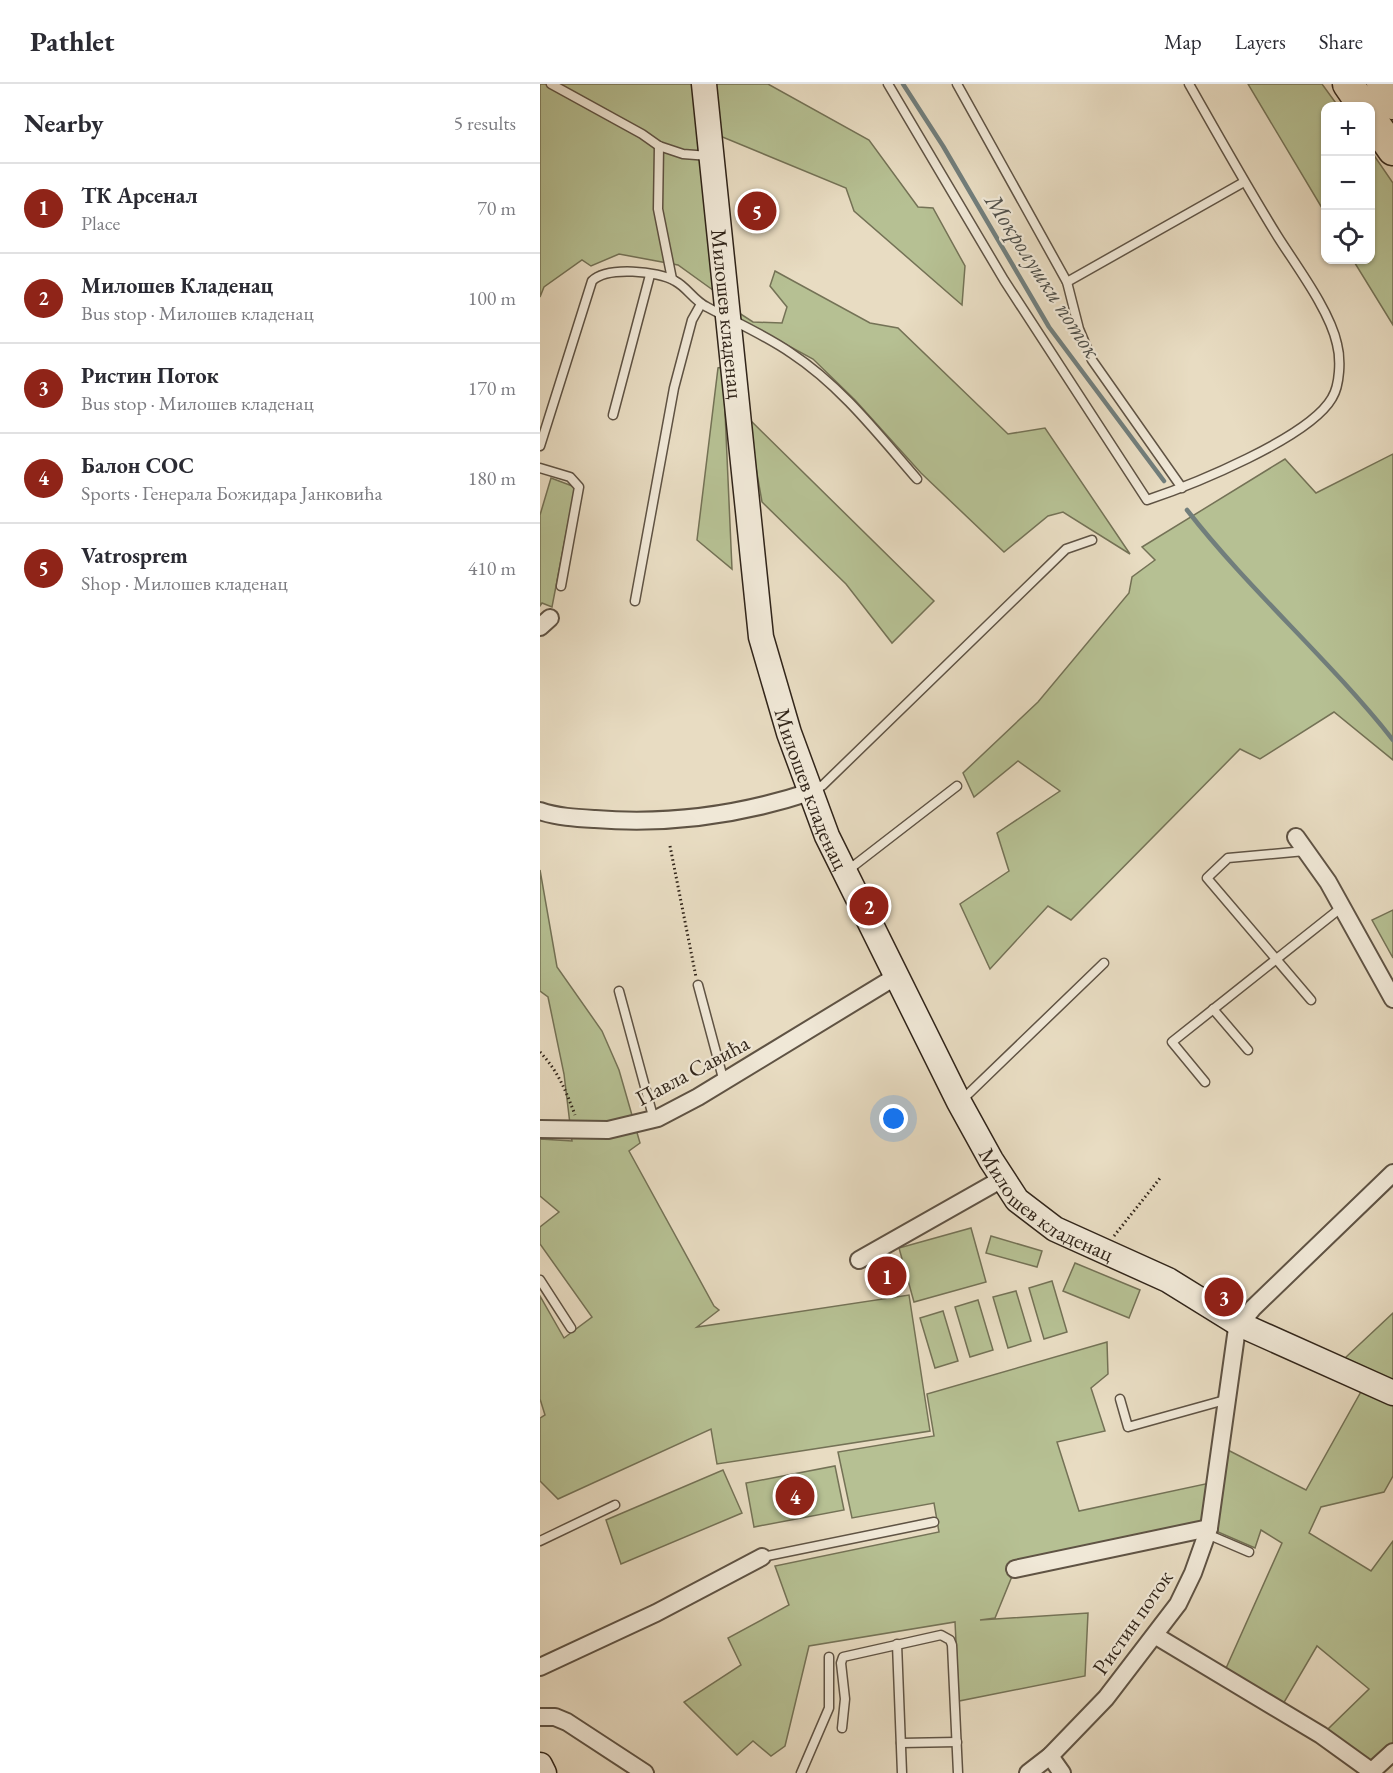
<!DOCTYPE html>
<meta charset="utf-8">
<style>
body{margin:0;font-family:"EB Garamond",serif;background:#f2f2f3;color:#2b2b33}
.controls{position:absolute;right:18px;top:18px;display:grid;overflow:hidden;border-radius:12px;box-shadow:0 2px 4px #0004}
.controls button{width:54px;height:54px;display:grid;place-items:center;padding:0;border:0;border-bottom:2px solid #e1e1e2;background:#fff;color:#2b2b33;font:30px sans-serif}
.you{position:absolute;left:354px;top:1035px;width:21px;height:21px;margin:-15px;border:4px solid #fff;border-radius:50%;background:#1a73e8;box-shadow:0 0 0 9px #1a73e833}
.badge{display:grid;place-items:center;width:39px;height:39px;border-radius:50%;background:#8f2418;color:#fff;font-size:20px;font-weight:700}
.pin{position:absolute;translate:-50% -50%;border:3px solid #fff;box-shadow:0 2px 6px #0006}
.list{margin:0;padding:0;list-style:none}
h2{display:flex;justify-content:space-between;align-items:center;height:78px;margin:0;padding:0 24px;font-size:26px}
h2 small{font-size:20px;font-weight:400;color:#7c7c81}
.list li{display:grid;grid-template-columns:39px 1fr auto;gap:18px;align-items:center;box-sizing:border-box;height:90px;padding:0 24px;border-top:2px solid #e1e1e2}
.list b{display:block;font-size:22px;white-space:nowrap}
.list p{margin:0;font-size:20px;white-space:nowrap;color:#7c7c81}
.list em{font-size:20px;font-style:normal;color:#7c7c81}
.icon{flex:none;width:33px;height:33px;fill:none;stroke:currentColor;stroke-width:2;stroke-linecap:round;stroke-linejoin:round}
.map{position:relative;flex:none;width:853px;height:1689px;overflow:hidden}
header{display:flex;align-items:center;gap:36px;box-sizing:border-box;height:84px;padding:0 30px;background:#fff;border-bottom:2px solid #e1e1e2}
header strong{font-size:28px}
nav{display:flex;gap:33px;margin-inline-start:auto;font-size:21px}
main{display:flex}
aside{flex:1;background:#fff}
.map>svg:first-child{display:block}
</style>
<header>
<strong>Pathlet</strong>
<nav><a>Map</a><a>Layers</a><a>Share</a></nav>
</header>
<main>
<aside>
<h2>Nearby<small>5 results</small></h2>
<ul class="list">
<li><span class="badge">1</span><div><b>ТК Арсенал</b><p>Place</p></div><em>70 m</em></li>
<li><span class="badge">2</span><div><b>Милошев Кладенац</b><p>Bus stop · Милошев кладенац</p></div><em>100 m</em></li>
<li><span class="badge">3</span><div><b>Ристин Поток</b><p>Bus stop · Милошев кладенац</p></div><em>170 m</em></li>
<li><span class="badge">4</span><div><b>Балон СОС</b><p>Sports · Генерала Божидара Јанковића</p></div><em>180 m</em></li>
<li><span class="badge">5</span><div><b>Vatrosprem</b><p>Shop · Милошев кладенац</p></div><em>410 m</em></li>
</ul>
</aside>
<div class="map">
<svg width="853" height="1689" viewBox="0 0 853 1689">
<rect width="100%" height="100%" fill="#e8dcc2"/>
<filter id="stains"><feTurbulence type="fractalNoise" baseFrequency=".00333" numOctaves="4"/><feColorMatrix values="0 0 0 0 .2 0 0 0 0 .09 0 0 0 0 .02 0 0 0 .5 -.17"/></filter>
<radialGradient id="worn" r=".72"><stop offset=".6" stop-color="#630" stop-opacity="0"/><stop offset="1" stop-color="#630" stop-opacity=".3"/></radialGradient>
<!-- green -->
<g fill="#b6c093" stroke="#747256" stroke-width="1.5">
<path d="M0,0H152L177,209L138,181L79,170L51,182L42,176L4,203L0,213Z"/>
<path d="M175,0H228L329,56L378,123L393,124L425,182L422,221L314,127L306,104L180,52Z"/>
<path d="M708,0H782L798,22H786L785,129Z"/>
<path d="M831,67L853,99V241L813,176H830Z"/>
<path d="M235,187L330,239L358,244L468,350L505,344L590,470L523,428L508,432L464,468L381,389L315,316L273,275L201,236L196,227L213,238L242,239L247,223L230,202Z"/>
<path d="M183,283L192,485L157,456L178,284Z"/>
<path d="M207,333L394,517L352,559L306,500L222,418Z"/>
<path d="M853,370V676L794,628L720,675L700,665L531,836L508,822L450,885L420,820L469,787L457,749L520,707L478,677L434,713L423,689L498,618L589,509L592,493L615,476L602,463L745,375L776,409Z"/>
<path d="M11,394L35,403L12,523L2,519L0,522V431Z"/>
<path d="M0,786L17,883L62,947L79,986L100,1059L89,1067L174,1222L179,1226L157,1243L369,1211L390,1347L177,1380L171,1345L18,1415L0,1397V1334L5,1331L0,1315V1212L24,1254L52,1233L0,1160V1143L19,1128L0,1112V1055L32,1057L24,990L8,913L0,907Z"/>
<path d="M853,826V874L832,836Z"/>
<path d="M431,1144L446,1198L374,1218L359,1164Z"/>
<path d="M451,1152L502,1167L497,1183L446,1169Z"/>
<path d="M535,1179L600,1206L589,1234L523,1207Z"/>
<path d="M512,1197L527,1248L504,1255L489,1204Z"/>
<path d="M476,1207L491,1257L468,1264L453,1213Z"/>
<path d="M438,1216L453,1266L430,1273L415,1223Z"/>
<path d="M403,1227L418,1277L395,1284L380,1234Z"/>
<path d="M853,1229V1296L805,1274Z"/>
<path d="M567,1258L568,1290L551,1304L565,1347L517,1358L539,1427L675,1398L680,1362L766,1406L827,1297L853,1309V1392L844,1408L781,1423L769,1449L831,1487L853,1457V1663L833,1680L787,1646L829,1605L777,1562L739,1627L683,1591L742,1459L721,1446L715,1464L669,1444L475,1485L455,1534L440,1536L548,1529L545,1592L419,1617L415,1538L269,1562L245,1662L231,1672L213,1657L197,1671L144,1618L201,1581L188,1554L249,1521L235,1482L399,1448L394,1419L312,1434L298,1368L394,1352L387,1310Z"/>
<path d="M295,1382L304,1426L214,1443L206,1399Z"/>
<path d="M183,1386L202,1429L81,1480L66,1436Z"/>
</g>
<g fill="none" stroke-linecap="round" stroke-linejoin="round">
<!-- stream -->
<g stroke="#717e7c" stroke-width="4.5">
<path d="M363,0L403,62L509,243L624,397"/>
<path d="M647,426C710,507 789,575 853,656"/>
</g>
<defs>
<g id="lane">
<path d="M11,0L102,50L119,62L143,70L169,72"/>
<path d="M348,0L464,196L607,416C652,401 769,354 792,314C800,301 801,275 797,260C790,227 757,183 738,153C707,103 678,51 649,0"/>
<path d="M417,0L527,198L539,245L552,276L642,404"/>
<path d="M119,62L118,125L132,195"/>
<path d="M527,198L704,98"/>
<path d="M73,331L110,191"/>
<path d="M0,362L52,197C67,182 118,187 135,197C147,203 154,217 167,223C195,238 225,251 251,269C301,302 338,350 377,395"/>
<path d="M0,384L30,393L39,403L21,502"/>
<path d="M95,517L134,304L152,236L161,220"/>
<path d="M273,707L283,701L526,465L552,456"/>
<path d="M765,767L688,774L667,794L771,916"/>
<path d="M307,787L417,702"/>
<path d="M158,901L184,998"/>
<path d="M79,907L114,1036"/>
<path d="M673,925L708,966"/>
<path d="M665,998L632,958L802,823"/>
<path d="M422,1016L564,879"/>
<path d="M0,1196L31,1244"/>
<path d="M580,1315L588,1343L685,1316"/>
<path d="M667,1450L709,1468"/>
<path d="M0,1457L75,1421"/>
<path d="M222,1473L394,1438"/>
<path d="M357,1560L362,1689"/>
<path d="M302,1644L305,1615L301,1579L303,1573L401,1551L410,1556L412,1561L418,1689"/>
<path d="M361,1659L417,1658"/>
<path d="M261,1689L289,1624V1573"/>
</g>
<g id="street">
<path d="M0,543L10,534"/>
<path d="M0,727C17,733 37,734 55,735C129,741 200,731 270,708"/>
<path d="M756,753L788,798L853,915"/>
<path d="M0,1045L68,1046L118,1034L158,1013L355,893"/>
<path d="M319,1176L462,1095"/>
<path d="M475,1485L669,1444"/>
<path d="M616,1552L781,1651L831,1687"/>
<path d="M0,1583L116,1529L222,1473"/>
<path d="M0,1633H15L27,1638L105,1689"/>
<path d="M510,1672L522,1689"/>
<path d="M488,1689L510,1672L566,1614L638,1520L653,1489L669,1444L697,1244L713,1224L853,1089"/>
<path d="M830,1689L853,1668"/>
</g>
<g id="secondary">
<path id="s1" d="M164,0L221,553L249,649L287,752L419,1018L451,1076L477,1116L515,1145L628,1196L699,1240L853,1309"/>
<path d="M0,1681L4,1689"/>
</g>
<g id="highway">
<path d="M808,0L823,22"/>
<path d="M842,0L853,20"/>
<path d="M830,33L853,66"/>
</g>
</defs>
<!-- lane casing -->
<use href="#lane" stroke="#5f5344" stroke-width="11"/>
<!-- street casing -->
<use href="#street" stroke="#5f5344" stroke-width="20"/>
<!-- secondary casing -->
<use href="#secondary" stroke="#31251a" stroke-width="27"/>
<!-- highway casing -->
<use href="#highway" stroke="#31251a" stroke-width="33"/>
<!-- path -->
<g stroke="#31251a" stroke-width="3" stroke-dasharray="1.5 3" stroke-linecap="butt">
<path d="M130,762L156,893"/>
<path d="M0,968C18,987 26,1007 35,1031"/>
<path d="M574,1152L621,1093"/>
</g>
<!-- lane -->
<use href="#lane" stroke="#f0e8d7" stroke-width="8"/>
<!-- street -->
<use href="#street" stroke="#f0e8d7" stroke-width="16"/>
<!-- secondary -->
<use href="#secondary" stroke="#f0e8d7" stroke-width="24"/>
<!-- highway -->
<use href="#highway" stroke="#e8dcc2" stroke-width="30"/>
</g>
<g text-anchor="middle" stroke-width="4.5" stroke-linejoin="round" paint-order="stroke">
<!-- street labels -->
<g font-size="22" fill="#31251a" stroke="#f0e8d7">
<text dy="8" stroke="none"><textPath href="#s1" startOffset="231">Милошев кладенац</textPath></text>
<text dy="8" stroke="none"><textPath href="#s1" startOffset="716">Милошев кладенац</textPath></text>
<text transform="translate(152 986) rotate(-28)" y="8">Павла Савића</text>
<text dy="8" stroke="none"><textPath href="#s1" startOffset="1202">Милошев кладенац</textPath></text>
<text transform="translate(592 1538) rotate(-55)" y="8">Ристин поток</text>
</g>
<!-- water labels -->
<g font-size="24" font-style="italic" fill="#51514b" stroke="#f0e8d7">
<text transform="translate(503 192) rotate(57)" y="8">Мокролушки поток</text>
</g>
</g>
<rect width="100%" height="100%" filter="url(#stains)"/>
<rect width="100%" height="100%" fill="url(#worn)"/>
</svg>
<div class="controls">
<button>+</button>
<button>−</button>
<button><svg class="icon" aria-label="locate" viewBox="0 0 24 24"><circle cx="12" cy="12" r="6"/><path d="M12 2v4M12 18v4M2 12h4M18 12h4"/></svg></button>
</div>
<div class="you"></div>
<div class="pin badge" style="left:347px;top:1192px">1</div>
<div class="pin badge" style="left:329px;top:822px">2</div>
<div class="pin badge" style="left:684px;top:1213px">3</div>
<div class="pin badge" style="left:255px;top:1412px">4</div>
<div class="pin badge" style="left:217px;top:127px">5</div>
</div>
</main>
